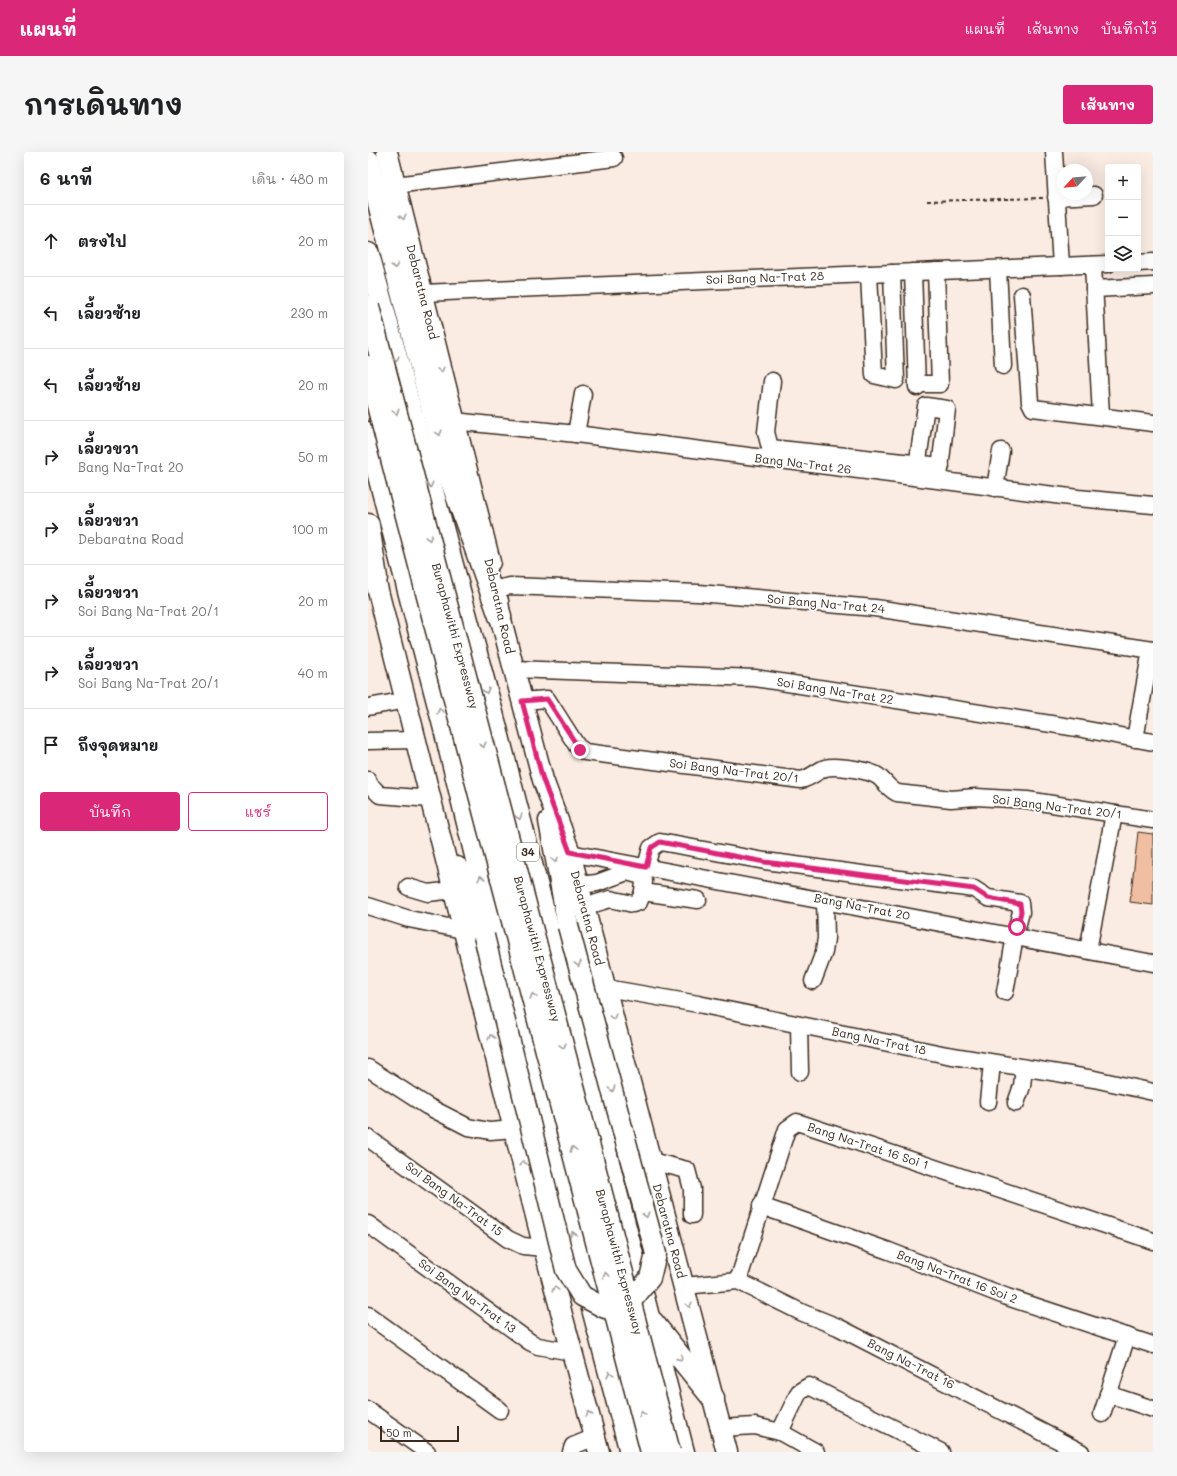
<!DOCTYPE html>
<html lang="th">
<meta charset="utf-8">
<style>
body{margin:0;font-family:Mali,"Playpen Sans Thai",sans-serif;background:#f6f6f6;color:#202124}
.controls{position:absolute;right:12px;top:12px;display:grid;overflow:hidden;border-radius:4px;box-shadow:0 4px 16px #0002}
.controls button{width:36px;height:36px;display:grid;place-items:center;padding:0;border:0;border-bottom:1px solid #e0e0e0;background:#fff;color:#202124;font:20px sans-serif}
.compass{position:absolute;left:689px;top:12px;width:36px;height:36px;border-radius:50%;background:#fff;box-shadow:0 4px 16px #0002;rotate:244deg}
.scale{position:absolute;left:12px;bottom:10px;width:79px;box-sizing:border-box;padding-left:4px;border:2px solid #3b2a1e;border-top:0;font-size:11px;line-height:14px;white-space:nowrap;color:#3b2a1e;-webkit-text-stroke:3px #fff;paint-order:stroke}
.stop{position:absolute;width:12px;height:12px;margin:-9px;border:3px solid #db2777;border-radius:50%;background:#fff}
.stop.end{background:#db2777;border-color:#fff;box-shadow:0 1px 4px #0008}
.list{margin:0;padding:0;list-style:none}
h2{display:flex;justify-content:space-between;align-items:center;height:52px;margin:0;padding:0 16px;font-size:17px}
h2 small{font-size:13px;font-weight:400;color:#757577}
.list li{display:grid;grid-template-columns:26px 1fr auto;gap:12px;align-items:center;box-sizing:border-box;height:72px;padding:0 16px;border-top:1px solid #e0e0e0}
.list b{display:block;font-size:15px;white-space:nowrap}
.list p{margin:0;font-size:13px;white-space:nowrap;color:#757577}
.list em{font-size:13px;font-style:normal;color:#757577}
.actions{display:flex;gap:8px;padding:12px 16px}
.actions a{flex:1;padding:9px 0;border:1px solid #db2777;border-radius:4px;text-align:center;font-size:14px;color:#db2777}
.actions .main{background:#db2777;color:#fff}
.icon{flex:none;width:22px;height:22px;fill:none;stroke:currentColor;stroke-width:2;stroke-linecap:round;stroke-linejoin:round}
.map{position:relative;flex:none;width:785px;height:1300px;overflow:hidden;border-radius:4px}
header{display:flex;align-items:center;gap:24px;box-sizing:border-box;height:56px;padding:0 20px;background:#db2777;color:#fff}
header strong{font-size:19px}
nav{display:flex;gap:22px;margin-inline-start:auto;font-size:14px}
.intro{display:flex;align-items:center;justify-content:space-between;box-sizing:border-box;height:96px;padding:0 24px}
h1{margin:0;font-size:28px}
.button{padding:10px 18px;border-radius:4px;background:#db2777;color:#fff;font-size:14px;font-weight:700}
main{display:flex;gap:24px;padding:0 24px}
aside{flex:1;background:#fff;border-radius:4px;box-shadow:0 4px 16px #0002}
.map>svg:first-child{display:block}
</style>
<header>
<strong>แผนที่</strong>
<nav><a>แผนที่</a><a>เส้นทาง</a><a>บันทึกไว้</a></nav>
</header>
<div class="intro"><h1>การเดินทาง</h1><a class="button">เส้นทาง</a></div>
<main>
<aside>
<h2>6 นาที<small>เดิน · 480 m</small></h2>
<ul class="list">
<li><svg class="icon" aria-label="ahead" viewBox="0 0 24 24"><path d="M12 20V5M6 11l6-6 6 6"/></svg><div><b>ตรงไป</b></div><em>20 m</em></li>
<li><svg class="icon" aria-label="left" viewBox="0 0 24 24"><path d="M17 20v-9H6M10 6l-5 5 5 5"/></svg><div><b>เลี้ยวซ้าย</b></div><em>230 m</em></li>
<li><svg class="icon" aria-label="left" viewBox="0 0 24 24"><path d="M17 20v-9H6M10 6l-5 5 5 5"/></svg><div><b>เลี้ยวซ้าย</b></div><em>20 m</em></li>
<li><svg class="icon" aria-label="right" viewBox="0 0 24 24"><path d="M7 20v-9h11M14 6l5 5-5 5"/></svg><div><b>เลี้ยวขวา</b><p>Bang Na-Trat 20</p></div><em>50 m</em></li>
<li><svg class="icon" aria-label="right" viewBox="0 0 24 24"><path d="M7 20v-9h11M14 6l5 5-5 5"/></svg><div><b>เลี้ยวขวา</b><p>Debaratna Road</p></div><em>100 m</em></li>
<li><svg class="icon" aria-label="right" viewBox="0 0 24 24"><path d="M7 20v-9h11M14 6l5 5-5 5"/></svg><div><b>เลี้ยวขวา</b><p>Soi Bang Na-Trat 20/1</p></div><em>20 m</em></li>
<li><svg class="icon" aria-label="right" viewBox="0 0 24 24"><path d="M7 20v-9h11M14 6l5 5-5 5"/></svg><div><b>เลี้ยวขวา</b><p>Soi Bang Na-Trat 20/1</p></div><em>40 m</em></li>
<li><svg class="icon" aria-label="arrive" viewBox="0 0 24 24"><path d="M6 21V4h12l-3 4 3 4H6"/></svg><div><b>ถึงจุดหมาย</b></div></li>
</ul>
<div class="actions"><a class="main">บันทึก</a><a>แชร์</a></div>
</aside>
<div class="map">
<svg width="785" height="1300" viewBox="0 0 785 1300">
<rect width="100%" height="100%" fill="#faece3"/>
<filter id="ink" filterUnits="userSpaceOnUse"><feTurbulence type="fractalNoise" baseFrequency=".025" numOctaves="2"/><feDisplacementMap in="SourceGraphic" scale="8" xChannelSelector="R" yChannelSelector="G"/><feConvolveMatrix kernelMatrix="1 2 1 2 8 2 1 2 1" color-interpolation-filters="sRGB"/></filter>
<g filter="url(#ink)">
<!-- building -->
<path fill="#f0bea1" stroke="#3b2a1e" d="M770,680L785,682V753L762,750Z"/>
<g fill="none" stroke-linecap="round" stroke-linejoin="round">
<defs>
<g id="minor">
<path d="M686,0L693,114"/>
<path d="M27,33L246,6"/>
<path d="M688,45L726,43"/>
<path d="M770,111L785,110"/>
<path d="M725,113L733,264"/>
<path d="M630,117L635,214"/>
<path d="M545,120L549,235"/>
<path d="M501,122L506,223L528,228L524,121"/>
<path d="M726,137L785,134"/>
<path d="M55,141L740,112"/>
<path d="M654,143L662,250L665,256L785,271"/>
<path d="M549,232H572L568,119"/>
<path d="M86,269L208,282L710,346L785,353"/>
<path d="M208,282L215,242"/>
<path d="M402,296L573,314"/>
<path d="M402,307V296L398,280L404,229"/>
<path d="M548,321L558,254L579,257L571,325"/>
<path d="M627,336L633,299"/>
<path d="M128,437L142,434L330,441L507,456L785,498"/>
<path d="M146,517L387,526L709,576L785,590"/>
<path d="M154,549L179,547L209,594L217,600L433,628C443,626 449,619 457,616C467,613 503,618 511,625C518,631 521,637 529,641L583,647L608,645L659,648L785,668"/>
<path d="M0,555L39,548"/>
<path d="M767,587L783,498"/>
<path d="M0,589L48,588"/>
<path d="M0,628L2,633L12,643L63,647"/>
<path d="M202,701L785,811"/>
<path d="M278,715L283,696L292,690L397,709L606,737L620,746L652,751L653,760L649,775"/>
<path d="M210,733L229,731L259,720L274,724L276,729L275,740"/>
<path d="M40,735L60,741L86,738"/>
<path d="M0,754L41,767L95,778"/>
<path d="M216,755L242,747L265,752L271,750L275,740L330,748"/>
<path d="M720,798L746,662"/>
<path d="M445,829L456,800L458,786L457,748"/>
<path d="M238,836L330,852L579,903L726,927L785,940"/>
<path d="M637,840L647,784"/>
<path d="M431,873L432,920"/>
<path d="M0,916L59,954L100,975L122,979L146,977"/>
<path d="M620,950L624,911"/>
<path d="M648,951L654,934L656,916"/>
<path d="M0,986L140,1087L155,1094L176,1096"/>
<path d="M283,1009L319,1018L324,1037V1063"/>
<path d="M393,1054L521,1099L639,1145L785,1193"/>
<path d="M0,1072L162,1190L170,1194L204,1200"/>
<path d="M370,1129L419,977L429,970L785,1089"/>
<path d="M316,1134L370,1129L435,1161L470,1175L713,1300"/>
<path d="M0,1163L132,1258"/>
<path d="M740,1242L785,1257"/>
<path d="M0,1258L59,1300"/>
<path d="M734,1262L759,1184"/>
<path d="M353,1276L387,1274L412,1280L448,1300"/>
<path d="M412,1280L431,1240L441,1234L573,1300"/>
<path d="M203,1300L205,1294L227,1285"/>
</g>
<g id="major">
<path d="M19,0L122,410"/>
<path d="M3,411L176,1096L231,1300"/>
<path d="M130,449L132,464L175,628L202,701L359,1300"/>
<path d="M181,669L200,774"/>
<path d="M89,715L107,754L116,784"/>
</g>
<g id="highway">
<path d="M0,9L81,321L132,464"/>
<path d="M0,102L124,561L315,1300"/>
<path d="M0,281L77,577L144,851L263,1300"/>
<path d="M0,373L8,426"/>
<path d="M285,1171L345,1246"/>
</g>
</defs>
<!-- minor casing -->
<use href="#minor" stroke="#3b2a1e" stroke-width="19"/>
<!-- major casing -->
<use href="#major" stroke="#3b2a1e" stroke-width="23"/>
<!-- highway casing -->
<use href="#highway" stroke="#3b2a1e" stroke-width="25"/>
<!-- path -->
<path stroke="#3b2a1e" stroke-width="2" stroke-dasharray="4 3" stroke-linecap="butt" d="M559,49L675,46"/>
<!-- minor -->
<use href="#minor" stroke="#fff" stroke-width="16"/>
<!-- major -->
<use href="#major" stroke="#fff" stroke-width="20"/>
<!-- highway -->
<use href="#highway" stroke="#fff" stroke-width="22"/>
<defs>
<path id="major-bridge" d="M116,784L198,1118L214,1144L237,1156L264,1148L282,1126L288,1102L200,774"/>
<g id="highway-bridge">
<path d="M0,155L301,1300"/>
<path d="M0,215L284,1300"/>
</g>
</defs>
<!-- major-bridge casing -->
<use href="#major-bridge" stroke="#3b2a1e" stroke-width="23" stroke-linecap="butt"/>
<!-- highway-bridge casing -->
<use href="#highway-bridge" stroke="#3b2a1e" stroke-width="25" stroke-linecap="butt"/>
<!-- major-bridge -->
<use href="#major-bridge" stroke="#fff" stroke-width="20"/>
<!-- highway-bridge -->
<use href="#highway-bridge" stroke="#fff" stroke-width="22"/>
</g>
<!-- one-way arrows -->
<defs><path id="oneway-chevron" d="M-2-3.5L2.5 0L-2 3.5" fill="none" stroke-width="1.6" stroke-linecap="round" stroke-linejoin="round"/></defs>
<g stroke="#a79f9a">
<use href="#oneway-chevron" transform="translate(35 65) rotate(76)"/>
<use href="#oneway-chevron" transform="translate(27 114) rotate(75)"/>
<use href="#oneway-chevron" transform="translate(28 207) rotate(75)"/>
<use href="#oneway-chevron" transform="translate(73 218) rotate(76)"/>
<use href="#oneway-chevron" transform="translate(28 260) rotate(75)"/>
<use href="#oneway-chevron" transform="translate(71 281) rotate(75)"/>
<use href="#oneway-chevron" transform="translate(62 333) rotate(75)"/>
<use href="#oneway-chevron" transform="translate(61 386) rotate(75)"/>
<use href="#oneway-chevron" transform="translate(118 539) rotate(75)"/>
<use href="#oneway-chevron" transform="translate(72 559) rotate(-105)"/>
<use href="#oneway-chevron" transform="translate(115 593) rotate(75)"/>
<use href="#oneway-chevron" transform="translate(151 665) rotate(75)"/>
<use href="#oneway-chevron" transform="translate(187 708) rotate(81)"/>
<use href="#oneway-chevron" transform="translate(113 726) rotate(-104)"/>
<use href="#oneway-chevron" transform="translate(210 812) rotate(75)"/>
<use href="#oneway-chevron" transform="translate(165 844) rotate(-105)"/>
<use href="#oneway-chevron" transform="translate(245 865) rotate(75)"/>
<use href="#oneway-chevron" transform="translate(123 885) rotate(-104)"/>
<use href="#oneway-chevron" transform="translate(195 894) rotate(75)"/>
<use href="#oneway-chevron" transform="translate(244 937) rotate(75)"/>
<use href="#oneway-chevron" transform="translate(205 997) rotate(-105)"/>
<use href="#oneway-chevron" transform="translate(155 1011) rotate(-104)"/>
<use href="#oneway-chevron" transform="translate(278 1063) rotate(75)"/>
<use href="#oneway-chevron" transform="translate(205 1082) rotate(-105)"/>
<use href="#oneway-chevron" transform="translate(238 1123) rotate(-105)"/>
<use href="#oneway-chevron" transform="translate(187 1137) rotate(-105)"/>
<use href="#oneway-chevron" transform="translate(321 1153) rotate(76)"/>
<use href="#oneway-chevron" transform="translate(312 1206) rotate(51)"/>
<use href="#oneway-chevron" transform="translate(242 1222) rotate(-105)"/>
<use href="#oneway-chevron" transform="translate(221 1262) rotate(-105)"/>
<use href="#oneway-chevron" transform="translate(274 1262) rotate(-105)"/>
</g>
</g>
<g fill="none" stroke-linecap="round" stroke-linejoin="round" filter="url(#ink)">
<!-- route -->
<path stroke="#db2777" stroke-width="5" d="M212,598L179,547L154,549L175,628L202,700L278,715L283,696L292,690L397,710L606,737L620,746L652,752L653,760L649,775"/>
</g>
<g text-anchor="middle" stroke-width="4" stroke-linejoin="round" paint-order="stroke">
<!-- shield labels -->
<rect fill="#fff" stroke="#766a62" stroke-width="1" x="149" y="691" width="22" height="18" rx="3"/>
<g font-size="11" font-weight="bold" fill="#3b2a1e">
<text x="160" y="704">34</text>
</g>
<!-- street labels -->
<g font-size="12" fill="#3b2a1e" stroke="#fff">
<text transform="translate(397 126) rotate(-2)" y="4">Soi Bang Na-Trat 28</text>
<text transform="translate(54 140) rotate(76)" y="4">Debaratna Road</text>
<text transform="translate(435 312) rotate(7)" y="4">Bang Na-Trat 26</text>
<text transform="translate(458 452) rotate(5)" y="4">Soi Bang Na-Trat 24</text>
<text transform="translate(131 454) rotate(77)" y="4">Debaratna Road</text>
<text transform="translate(87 484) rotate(75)" y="4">Buraphawithi Expressway</text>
<text transform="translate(467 539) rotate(9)" y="4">Soi Bang Na-Trat 22</text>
<text transform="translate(366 619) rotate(7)" y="4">Soi Bang Na-Trat 20/1</text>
<text transform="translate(689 655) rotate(7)" y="4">Soi Bang Na-Trat 20/1</text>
<text transform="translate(494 755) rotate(11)" y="4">Bang Na-Trat 20</text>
<text transform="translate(219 766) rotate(75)" y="4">Debaratna Road</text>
<text transform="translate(169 797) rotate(75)" y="4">Buraphawithi Expressway</text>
<text transform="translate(511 889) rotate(12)" y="4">Bang Na-Trat 18</text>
<text transform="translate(500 994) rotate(18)" y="4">Bang Na-Trat 16 Soi 1</text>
<text transform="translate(86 1047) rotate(36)" y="4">Soi Bang Na-Trat 15</text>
<text transform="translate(301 1079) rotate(75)" y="4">Debaratna Road</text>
<text transform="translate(251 1110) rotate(75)" y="4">Buraphawithi Expressway</text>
<text transform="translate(589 1125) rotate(21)" y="4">Bang Na-Trat 16 Soi 2</text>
<text transform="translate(99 1144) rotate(36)" y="4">Soi Bang Na-Trat 13</text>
<text transform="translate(543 1212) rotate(27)" y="4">Bang Na-Trat 16</text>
</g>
</g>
</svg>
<div class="controls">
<button>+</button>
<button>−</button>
<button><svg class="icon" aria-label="layers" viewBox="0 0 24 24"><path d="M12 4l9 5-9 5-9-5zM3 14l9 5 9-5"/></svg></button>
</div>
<svg class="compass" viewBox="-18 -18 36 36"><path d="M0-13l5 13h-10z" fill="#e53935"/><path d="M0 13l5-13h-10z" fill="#757577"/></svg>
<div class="scale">50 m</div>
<div class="stop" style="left:649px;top:775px"></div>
<div class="stop end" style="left:212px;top:598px"></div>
</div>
</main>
